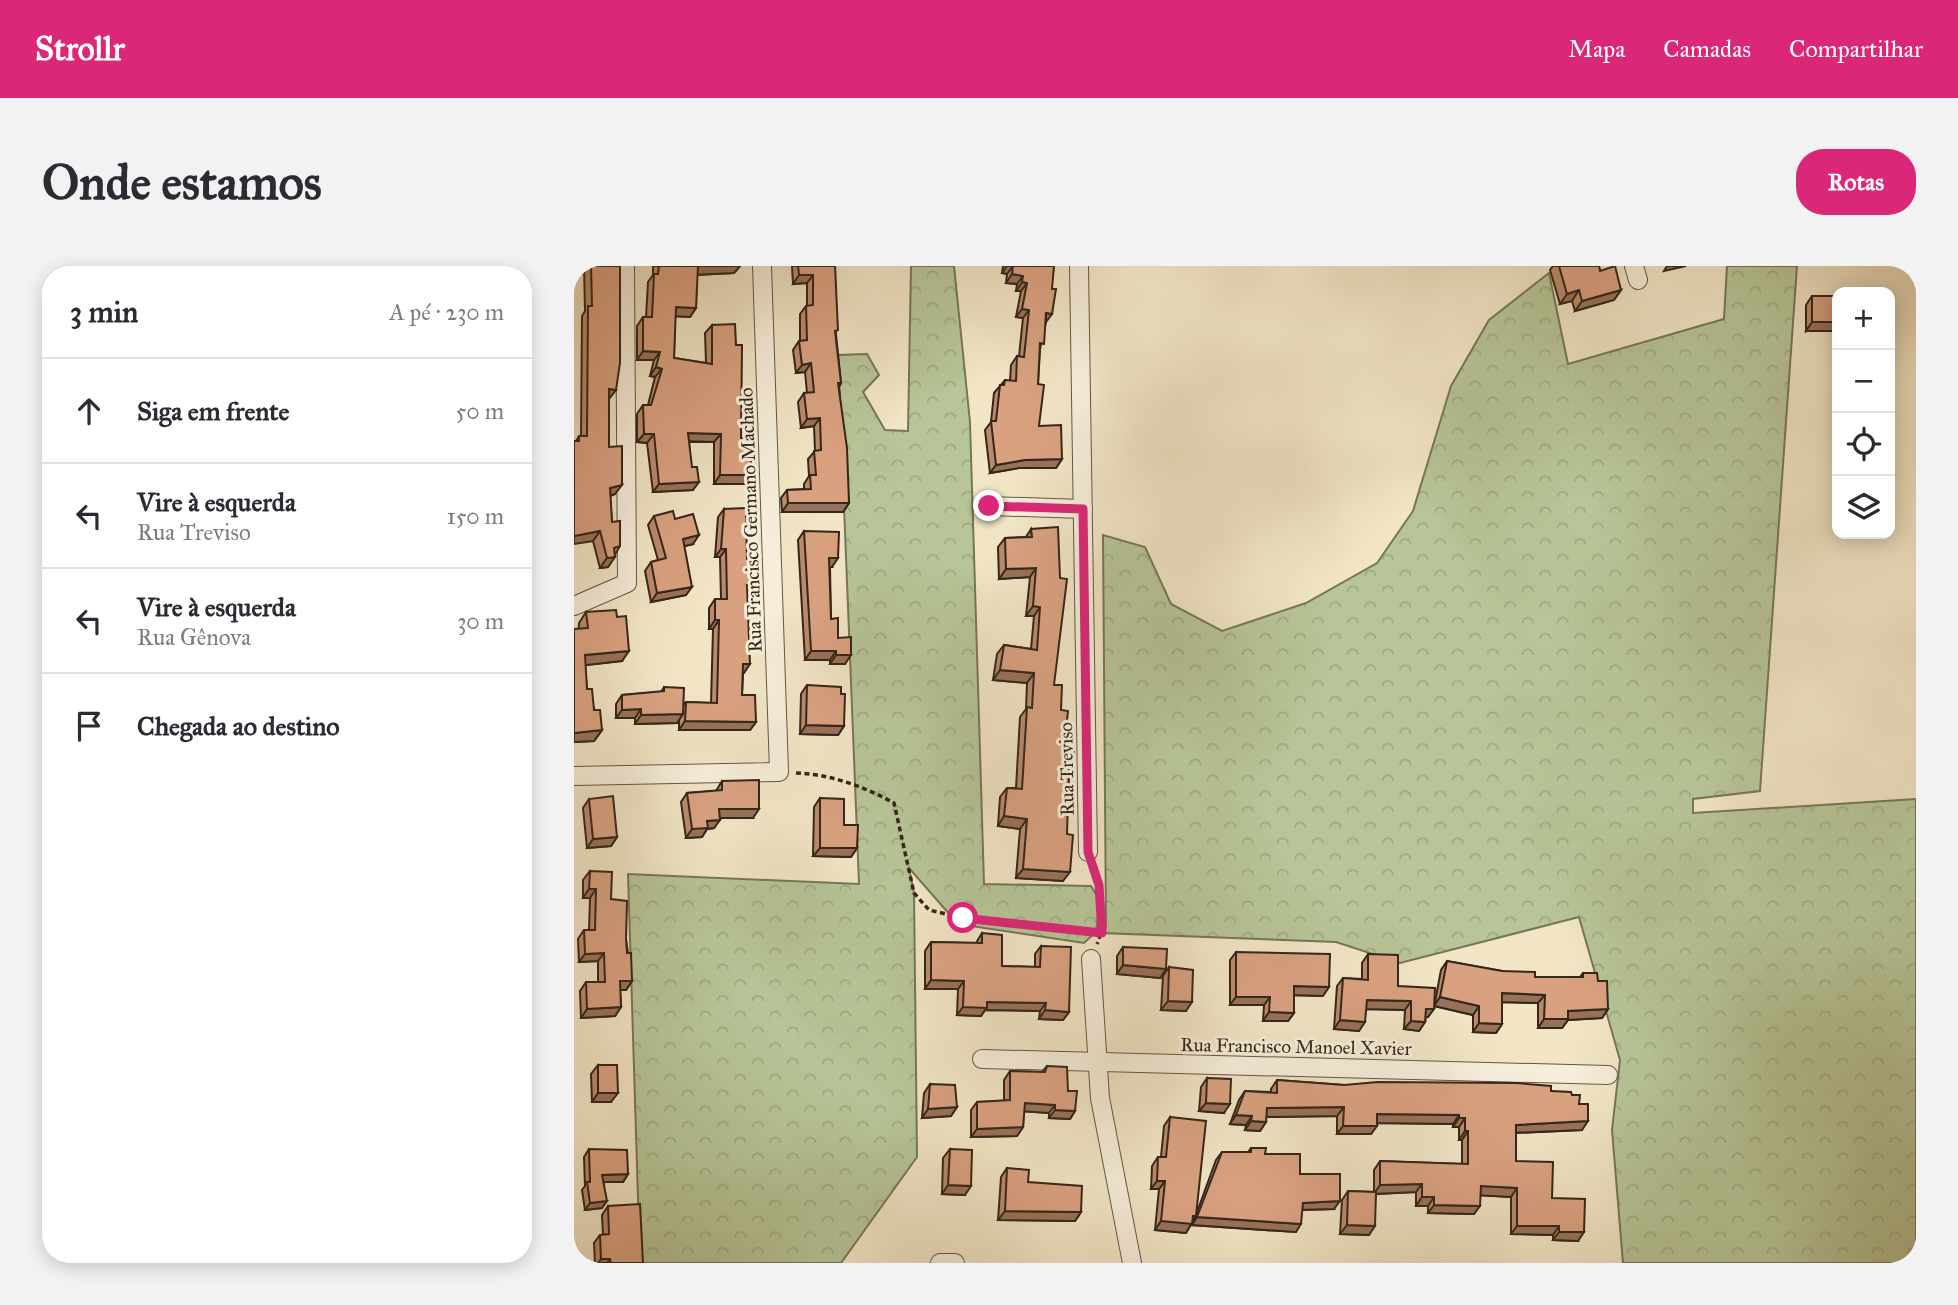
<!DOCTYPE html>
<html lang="pt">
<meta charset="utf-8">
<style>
body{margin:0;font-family:"IM FELL Great Primer",serif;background:#f2f2f3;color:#2b2b33}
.controls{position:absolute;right:21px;top:21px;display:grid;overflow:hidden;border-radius:14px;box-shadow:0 4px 18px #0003}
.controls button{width:63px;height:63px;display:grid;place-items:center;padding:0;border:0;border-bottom:2px solid #e1e1e2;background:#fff;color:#2b2b33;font:35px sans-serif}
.stop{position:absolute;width:21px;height:21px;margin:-16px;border:5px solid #db2777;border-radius:50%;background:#fff}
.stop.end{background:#db2777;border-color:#fff;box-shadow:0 2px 7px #0008}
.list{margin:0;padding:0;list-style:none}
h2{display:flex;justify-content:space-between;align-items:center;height:91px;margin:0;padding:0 28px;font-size:30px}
h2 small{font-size:23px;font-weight:400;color:#7c7c81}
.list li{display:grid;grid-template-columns:46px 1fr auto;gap:21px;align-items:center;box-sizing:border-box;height:105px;padding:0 28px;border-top:2px solid #e1e1e2}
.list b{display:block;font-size:26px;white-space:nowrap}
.list p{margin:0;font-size:23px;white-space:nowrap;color:#7c7c81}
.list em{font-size:23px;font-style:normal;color:#7c7c81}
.icon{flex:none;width:38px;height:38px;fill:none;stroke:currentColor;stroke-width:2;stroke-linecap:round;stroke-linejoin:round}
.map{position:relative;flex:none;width:1342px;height:997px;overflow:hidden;border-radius:28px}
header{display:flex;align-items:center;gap:42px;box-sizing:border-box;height:98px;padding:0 35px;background:#db2777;color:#fff}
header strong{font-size:33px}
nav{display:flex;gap:38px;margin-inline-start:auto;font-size:24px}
.intro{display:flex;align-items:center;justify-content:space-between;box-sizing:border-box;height:168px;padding:0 42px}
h1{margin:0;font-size:49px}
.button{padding:18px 32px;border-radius:28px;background:#db2777;color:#fff;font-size:24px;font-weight:700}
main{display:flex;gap:42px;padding:0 42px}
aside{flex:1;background:#fff;border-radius:28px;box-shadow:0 4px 18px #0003}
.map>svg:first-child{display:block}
</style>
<header>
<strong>Strollr</strong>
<nav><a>Mapa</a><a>Camadas</a><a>Compartilhar</a></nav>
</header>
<div class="intro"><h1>Onde estamos</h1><a class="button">Rotas</a></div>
<main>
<aside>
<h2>3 min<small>A pé · 230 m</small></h2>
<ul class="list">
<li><svg class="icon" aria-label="ahead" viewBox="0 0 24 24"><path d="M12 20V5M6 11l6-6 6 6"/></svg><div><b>Siga em frente</b></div><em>50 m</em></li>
<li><svg class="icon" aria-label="left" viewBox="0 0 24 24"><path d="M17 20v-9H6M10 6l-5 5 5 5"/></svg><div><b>Vire à esquerda</b><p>Rua Treviso</p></div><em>150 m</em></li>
<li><svg class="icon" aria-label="left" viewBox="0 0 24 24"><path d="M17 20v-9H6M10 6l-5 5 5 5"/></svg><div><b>Vire à esquerda</b><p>Rua Gênova</p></div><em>30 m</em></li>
<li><svg class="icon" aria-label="arrive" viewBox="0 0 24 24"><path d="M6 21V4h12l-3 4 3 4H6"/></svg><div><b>Chegada ao destino</b></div></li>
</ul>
</aside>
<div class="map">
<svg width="1342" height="997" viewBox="0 0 1342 997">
<defs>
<pattern id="forest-crowns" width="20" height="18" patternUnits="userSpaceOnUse" patternTransform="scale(1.75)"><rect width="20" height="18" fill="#b7c598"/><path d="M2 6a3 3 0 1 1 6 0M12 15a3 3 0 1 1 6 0" fill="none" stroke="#9ea982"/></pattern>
</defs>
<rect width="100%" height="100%" fill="#f1e5c6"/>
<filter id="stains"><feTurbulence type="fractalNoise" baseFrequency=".00286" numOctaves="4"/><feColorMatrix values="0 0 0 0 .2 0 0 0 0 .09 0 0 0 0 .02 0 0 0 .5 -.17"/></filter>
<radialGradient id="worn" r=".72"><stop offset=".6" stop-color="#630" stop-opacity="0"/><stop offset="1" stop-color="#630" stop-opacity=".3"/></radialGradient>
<!-- forest -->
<g fill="url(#forest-crowns)" stroke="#767659" stroke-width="2">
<path d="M337,0H380L396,156L410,618L517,620L526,635L522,666L510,677L384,658L335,602L340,627L343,891L267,997H66L54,608L285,618L264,89L293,88L305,109L289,126L311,164L334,165Z"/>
<path d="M1153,0H1223L1186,525L1119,533V547L1342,533V997H1049L1038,864L1046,794L1005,651L826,697L762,676L528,667L532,662L529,269L571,281L597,338L648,365L732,337L803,297L839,245L877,120L915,54L975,7L994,98L1150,53Z"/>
</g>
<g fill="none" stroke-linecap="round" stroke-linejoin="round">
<defs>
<g id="minor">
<path d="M505,0L514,586"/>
<path d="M1060,0L1064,14"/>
<path d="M415,240L509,243"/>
<path d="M0,340L53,317L51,0"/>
<path d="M0,510L205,506L188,0"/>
<path d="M517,693L526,832L558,997"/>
<path d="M408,793L1034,809"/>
<path d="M366,997H381"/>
</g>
</defs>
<!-- minor casing -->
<use href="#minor" stroke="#645645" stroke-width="20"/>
<!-- path -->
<g stroke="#35261a" stroke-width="3.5" stroke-dasharray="5 3.5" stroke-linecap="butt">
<path d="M222,507C256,508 291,521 320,537L340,627L355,644L389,652L528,667"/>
<path d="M519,601C526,623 533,656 523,678"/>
</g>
<!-- minor -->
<use href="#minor" stroke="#f6eeda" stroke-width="18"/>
</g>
<!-- wall -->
<g fill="#bb8a6e" stroke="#35261a" stroke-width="2">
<path d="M10,0H46L35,133V181L41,228L36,230L38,256L46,280L34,301L26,302L19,275L2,175L5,170H7L8,50L11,45Z"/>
<path d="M79,0H166L160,7L123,9L122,42L116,51L101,50L100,92L132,97L131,67L138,59L167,172L171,218H140V176H115L119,224L79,226L73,177L63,176V148L69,139H74L81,111L76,110L80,94H63V60L69,51H72L74,16L79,9Z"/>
<path d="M218,0H261L262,68L267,117L265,121L275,237L269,246H208L207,232L213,224L230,223V218L235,210L234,193L241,185L240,160L227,162L224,136L230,127H233L231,106L222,107L219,84L225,75H226V48L232,40H233V17L219,18Z"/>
<path d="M429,0H480L472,56L466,83L464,118L465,160L488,193L482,202H445L416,207L411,164L417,156L420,127L431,114L436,115L437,99L443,90H445L449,52L442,51L447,25H442L443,18L432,17L433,8L428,7Z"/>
<path d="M979,0H1025L1026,5L1047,24L1040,34L1001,45L998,35L986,38L976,4Z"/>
<path d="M1238,30H1263L1232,65V39Z"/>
<path d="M150,243L173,326L170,407H169L168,429L182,456L176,464H105V453L103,457L61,458V452H42V438L48,429L87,426L90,421L109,439L112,436L137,437L139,363H135V342L141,333H147L146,291H141L144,251Z"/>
<path d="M80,250L101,253L119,278L110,280L112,329L77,336L71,305L77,296L84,294L74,259Z"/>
<path d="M457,263L480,419L487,444L490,481L495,508L489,615L442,612L446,563L424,560L426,531L433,522H442L446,451L452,443L453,417L419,414L423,388L430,379L457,383L460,350H452L456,311L425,313L424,281L431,272L452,271Z"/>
<path d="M230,265L258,301H256L257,353L264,372L271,398H256V394H231L224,274Z"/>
<path d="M12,346L48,395L11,399L13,423L28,464L20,475L0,476L5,357Z"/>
<path d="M233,419L267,428L270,460L264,469L226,468L227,428Z"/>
<path d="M148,515L179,552H146L140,562L133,563L128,571L112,572L107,536L113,527L142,525Z"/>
<path d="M246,532L270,559L283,582L277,591L239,590L240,541Z"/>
<path d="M15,533L43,571L37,580L13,582L9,542Z"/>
<path d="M16,605L37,633L52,673L58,715L52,724H46L47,741L41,750L7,752L6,725L12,716H24V695L5,696L4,673L10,664H15L16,632H9V614Z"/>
<path d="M408,667L428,700L461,701V688L467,680L495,746L489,754L465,753L466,745L411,744L407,750L383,749L384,723H351V685L357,676L402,677Z"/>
<path d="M549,681L586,712L543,708V690Z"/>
<path d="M662,686L749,730L720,729V747L714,755H689L690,739H656V694Z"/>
<path d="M794,688L824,720L861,736L867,704L873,695L961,711H1006L1009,707L1024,715L1034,743L1028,752L994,754L988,762H964V737L928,736V758L922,767L899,766V749L861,740L854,751H852L851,756L845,765L830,763L831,744L792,743L785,765L760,763L763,720L769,712L788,713V697Z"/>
<path d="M595,701L612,745L587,744L589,710Z"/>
<path d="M24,799L37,836H18L17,808Z"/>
<path d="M473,800L494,825L501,845L496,853L475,852V847L450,845L449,861L443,870L397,871V844L403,836L430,835V814L436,805L468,806Z"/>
<path d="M633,812L650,847L625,845L627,821Z"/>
<path d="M703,814L770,819L977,825L998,829L1005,838L1008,864L942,867V895L978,932L1004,975L979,974V969L937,968V931L906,929L900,948L854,947V940H842V926L802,928L795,969L766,968L768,934L774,925L800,926V904L806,895L888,898V874H885V861H879V858L803,857L797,868H763V850L692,851V856L686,865L671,864L672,859L656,858L665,834L671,825L697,826V823Z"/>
<path d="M356,818L383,841L377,850L348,852L350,827Z"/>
<path d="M596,851L623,946L642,894L648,886H674L677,882L691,888L726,908L760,943L728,944L722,966L618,959L620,953L612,967L581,964L585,923H577L578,900L584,891H587L590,860Z"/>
<path d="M15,883L54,908L49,916H30L28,942L11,944L8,924L11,920L10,891Z"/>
<path d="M376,883L391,929L368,928L369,892Z"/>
<path d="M433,902L454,916L507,946L501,955L424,954L427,911Z"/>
<path d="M34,940L69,997H21L20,977L26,969H29L28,949Z"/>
</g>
<!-- shaded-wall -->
<g fill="#98715a" stroke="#35261a" stroke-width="2">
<path d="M124,0H166L160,7L118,9Z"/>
<path d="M433,0H439L433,8L428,7Z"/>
<path d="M1093,0H1112L1090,5Z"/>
<path d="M438,8L449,10L443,18L432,17Z"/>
<path d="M225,9H239L233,17L219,18Z"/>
<path d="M448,16L453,17L447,25H442Z"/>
<path d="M1005,24L998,35L986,38L993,28Z"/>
<path d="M1047,24L1040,34L1001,45L1008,35Z"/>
<path d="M102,41L122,42L116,51L96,50Z"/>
<path d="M448,43L455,44L449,52L442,51Z"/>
<path d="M472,47L478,48L472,56Z"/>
<path d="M1238,56H1263V65H1232Z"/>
<path d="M69,85L86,86L80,94H63Z"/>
<path d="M237,97L231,106L222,107L228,99Z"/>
<path d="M82,101L88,103L81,111L76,110Z"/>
<path d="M35,123L42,124L35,133Z"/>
<path d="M246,152L240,160L227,162L233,153Z"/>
<path d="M114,167L147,168L140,176L108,175Z"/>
<path d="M70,168H80L73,177L63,176Z"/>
<path d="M488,193L482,202H445L416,207L422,199L451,194Z"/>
<path d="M146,209H177L171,218H140Z"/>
<path d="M125,216L119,224L79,226L85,218Z"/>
<path d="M48,219L41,228L29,232L36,222Z"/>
<path d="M214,237H275L269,246H208Z"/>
<path d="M26,265L19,275L0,278V270Z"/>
<path d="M125,269L119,278L103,282L109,273Z"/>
<path d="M147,283H152L146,291H141Z"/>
<path d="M41,291L34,301L26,302L33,292Z"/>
<path d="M255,292H264L258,301H249Z"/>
<path d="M462,302L456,311L425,313L432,303Z"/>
<path d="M118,321L112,329L77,336L83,327Z"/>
<path d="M459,340L466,341L460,350H452Z"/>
<path d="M141,354H145L139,363H135Z"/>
<path d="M55,385L48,395L4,400L11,389Z"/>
<path d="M237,385H262L256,394H231Z"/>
<path d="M262,389H277L271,398H256Z"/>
<path d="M169,398H176L170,407H163Z"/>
<path d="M426,404L460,407L453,417L419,414Z"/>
<path d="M67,443L61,452H42L48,444Z"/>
<path d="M109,448L103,457L61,458L67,449Z"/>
<path d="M111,455L182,456L176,464H105Z"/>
<path d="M232,459L270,460L264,469L226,468Z"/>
<path d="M28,464L20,475L0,476V467Z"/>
<path d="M145,543H185L179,552H139Z"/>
<path d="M430,550L453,553L446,563L424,560Z"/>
<path d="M146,554L140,562L133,563L128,571L112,572L118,563L133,555Z"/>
<path d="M43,571L37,580L13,582L19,573Z"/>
<path d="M246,582H283L277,591L239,590Z"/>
<path d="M449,603L496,606L489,615L442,612Z"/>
<path d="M15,623H22L16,632H9Z"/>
<path d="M30,687L24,695L5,696L11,688Z"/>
<path d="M549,699L592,703L586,712L543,708Z"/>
<path d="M357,714L390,715L384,723H351Z"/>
<path d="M46,715H58L52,724H40Z"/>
<path d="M720,720L755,721L749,730L714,729Z"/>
<path d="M928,727L971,729L964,737L922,736Z"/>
<path d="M662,731H696L690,739H656Z"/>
<path d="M866,731L905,740L899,749L860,740Z"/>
<path d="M793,734L837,735L831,744L787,743Z"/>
<path d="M594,735L618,736L612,745L587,744Z"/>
<path d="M413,736L472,737L466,745L411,744L407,750L383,749L389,741Z"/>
<path d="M47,741L41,750L7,752L13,743Z"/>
<path d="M852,743H860L854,751H846Z"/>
<path d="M1034,743L1028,752L994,754L988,762H964L970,753L994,745Z"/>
<path d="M471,744L495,746L489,754L465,753Z"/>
<path d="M695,746L720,747L714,755H689Z"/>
<path d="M766,754L791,756L785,765L760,763Z"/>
<path d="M837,755L851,756L845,765L830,763Z"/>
<path d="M905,757L928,758L922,767L899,766Z"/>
<path d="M24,827H44L37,836H18Z"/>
<path d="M451,837L481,839L475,847L445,845Z"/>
<path d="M632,837L656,838L650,847L625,845Z"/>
<path d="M383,841L377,850L348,852L354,843Z"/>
<path d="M770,841L763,850L687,851L693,842Z"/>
<path d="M481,844L501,845L496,853L475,852Z"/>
<path d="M803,848L885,849L879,858L797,857Z"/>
<path d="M662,849L678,850L672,859L656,858Z"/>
<path d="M885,852H891L885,861H879Z"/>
<path d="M677,855L692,856L686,865L671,864Z"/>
<path d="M1014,855L1008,864L936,867L942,859Z"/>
<path d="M769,860H803L797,868H763Z"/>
<path d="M449,861L443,870L397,871L403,863Z"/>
<path d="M891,865H894L888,874H885Z"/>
<path d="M54,908L49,916H23L28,909Z"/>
<path d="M583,915H591L585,923H577Z"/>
<path d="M848,918L842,926L800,928L806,919Z"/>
<path d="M374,919L397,920L391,929L368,928Z"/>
<path d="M907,920L943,922L937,931L900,929Z"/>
<path d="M848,931H860L854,940H842Z"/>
<path d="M33,935L28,942L11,944L16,937Z"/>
<path d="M766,935L760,943L723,944L729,937Z"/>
<path d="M860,939L906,940L900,948L854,947Z"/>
<path d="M431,945L507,946L501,955L424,954Z"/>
<path d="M619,950H622L612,967L581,964L587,955Z"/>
<path d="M623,951L727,958L722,966L618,959Z"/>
<path d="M773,959L801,960L795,969L766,968Z"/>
<path d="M943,960H985L979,969L937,968Z"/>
<path d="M985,966H1010L1004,975L979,974Z"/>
<path d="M27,993H36L33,997H24Z"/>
</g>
<!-- building -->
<g fill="#d9a180" stroke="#35261a" stroke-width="2">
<path d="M17,0H46V97L42,124L35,123V181L48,180V219L36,222L38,256L46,255V280L40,282L41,291L33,292L26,265L0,270V175H5V170H13L14,40H18Z"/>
<path d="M85,0H131H124L122,42L102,41L100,92L138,98V59L161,58L162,79H168L167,172H177V209H146L147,168L114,167L118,201H123L125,216L85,218L80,168H70L69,139H77L88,103L82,101L86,86L69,85V51H78L80,8H84Z"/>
<path d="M224,0H261L264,64L261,65L267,117H264L273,182L275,237H214L213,224L237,223L236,209H242L240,185L247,184L246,152L233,153L230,127L240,126L237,97L228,99L225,75L233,74L232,40L239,39V9H225Z"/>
<path d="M439,0H480L478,23H482L478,48L472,47L470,78L466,77L464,118L470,119L465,160L487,159L488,193L451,194L422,199L417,155H422L426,119H430L431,114L442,115L443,90L450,91L455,44L448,43L453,17L448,16L449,10L438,8Z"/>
<path d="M985,0H1025L1026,5L1041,0L1047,24L1008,35L1005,24L993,28Z"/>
<rect x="1238" y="30" width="25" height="26"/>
<path d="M172,242L173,293L177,292L178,319H173L176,398H169L168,429H181L182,456L111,455L112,436L143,437L145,354H141V333H153L152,283H147L150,243Z"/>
<path d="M99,245L101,253L119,248L125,269L109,273L118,321L83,327L77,296L92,292L80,250Z"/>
<path d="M484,261L486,312L493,313L480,419H488L487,444L494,445L490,481L500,482L498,502H495L493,568L499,569L496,606L449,603L453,553L430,550L433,522L448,523L453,441L458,442L460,407L426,404L430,379L463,384L466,341L459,340L462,302L432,303L431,272L458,271L457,263Z"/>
<path d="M230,265L265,266L264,292H255L257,353L264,352V372L277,371V389H262V385H237Z"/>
<path d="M42,344L43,351L52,350L55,385L11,389L13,423H18L20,444H26L28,464L0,467V363L14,362L12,346Z"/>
<path d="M233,419L267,421V428H271L270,460L232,459Z"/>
<path d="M90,421L110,422L109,448L67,449V443L48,444V429L90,425Z"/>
<path d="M185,514V543H145L146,554L133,555L134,562L118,563L113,527L148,524V515Z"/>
<path d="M39,530L43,571L19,573L15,533Z"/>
<path d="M246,532L270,533V559H284L283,582H246Z"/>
<path d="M16,605L38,606L37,633L53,635L52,673L53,687H57L58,715H46L47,741L13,743L12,716H31L30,687L11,688L10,664H21L22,623H15Z"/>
<path d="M408,667L428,669V700L466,701L467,680L497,681L495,746L471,744L472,737L413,736V742L389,741L390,715L357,714V676L408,677Z"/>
<path d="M549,681L593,683L592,703L549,699Z"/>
<path d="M662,686L756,688L755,721L720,720V747L695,746L696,731H662Z"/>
<path d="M794,688L824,689V720L861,722L860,743H852L851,756L837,755V735L793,734L791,756L766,754L769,712L794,714Z"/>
<path d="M873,695L928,705L961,706V711H1009V707H1023L1024,715H1033L1034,743L994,745V753H970L971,729L928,727V758L905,757V740L866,731Z"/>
<path d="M595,701L619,704L618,736L594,735Z"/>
<path d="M24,799H43L44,827H24Z"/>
<path d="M473,800L493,801L494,825H503L501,845L481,844V839L451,837L449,861L403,863V836L436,834V805L471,806Z"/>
<path d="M633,812L657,813L656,838L632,837Z"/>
<path d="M703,814L770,819L804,816L942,817L977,820V825L997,826L998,829H1006L1005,838H1014V855L942,859V895L979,896L978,932L1011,933L1010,966H985V960H943V922L907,920L906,940L860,939V931H848V918L806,919V895L894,898V865H891V852H885V849L803,848V860H769L770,841L693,842L692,856L677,855L678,850L662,849L671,825L703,827Z"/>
<path d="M356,818L381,819L383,841L354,843Z"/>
<path d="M596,851L632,855L622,950H619L618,958L587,955L591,915H583L584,891H592Z"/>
<path d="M677,882H692L691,888H726V908H766V935L729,937L727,958L623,951L648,886H677Z"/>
<path d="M15,883L53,884L54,908L28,909L33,935L16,937L13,916H16Z"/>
<path d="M376,883L398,884L397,920L374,919Z"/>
<path d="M433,902L455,904L454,916L508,920L507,946L431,945Z"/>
<path d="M774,925L802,926L801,960L773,959Z"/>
<path d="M66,938L69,997H37L36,993H27L26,969L35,968L34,940Z"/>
</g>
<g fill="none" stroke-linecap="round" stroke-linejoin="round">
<!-- route -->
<path stroke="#db2777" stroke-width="9" d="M389,652L528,667L525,619L514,586L509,243L415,240"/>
</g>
<g text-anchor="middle" stroke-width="6" stroke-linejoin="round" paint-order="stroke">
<!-- street labels -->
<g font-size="19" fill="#35261a" stroke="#f6eeda">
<text transform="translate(176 254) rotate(-92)" y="7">Rua Francisco Germano Machado</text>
<text transform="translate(492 503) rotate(-91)" y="7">Rua Treviso</text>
<text transform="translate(722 780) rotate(1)" y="7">Rua Francisco Manoel Xavier</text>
</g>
</g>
<rect width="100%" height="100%" filter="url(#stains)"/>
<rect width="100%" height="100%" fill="url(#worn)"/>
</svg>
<div class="controls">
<button>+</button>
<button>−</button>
<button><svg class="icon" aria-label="locate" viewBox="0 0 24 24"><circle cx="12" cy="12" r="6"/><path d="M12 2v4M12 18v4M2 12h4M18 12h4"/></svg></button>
<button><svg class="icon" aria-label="layers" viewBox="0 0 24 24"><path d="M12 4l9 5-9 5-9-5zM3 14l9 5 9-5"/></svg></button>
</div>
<div class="stop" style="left:389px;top:652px"></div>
<div class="stop end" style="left:415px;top:240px"></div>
</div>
</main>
